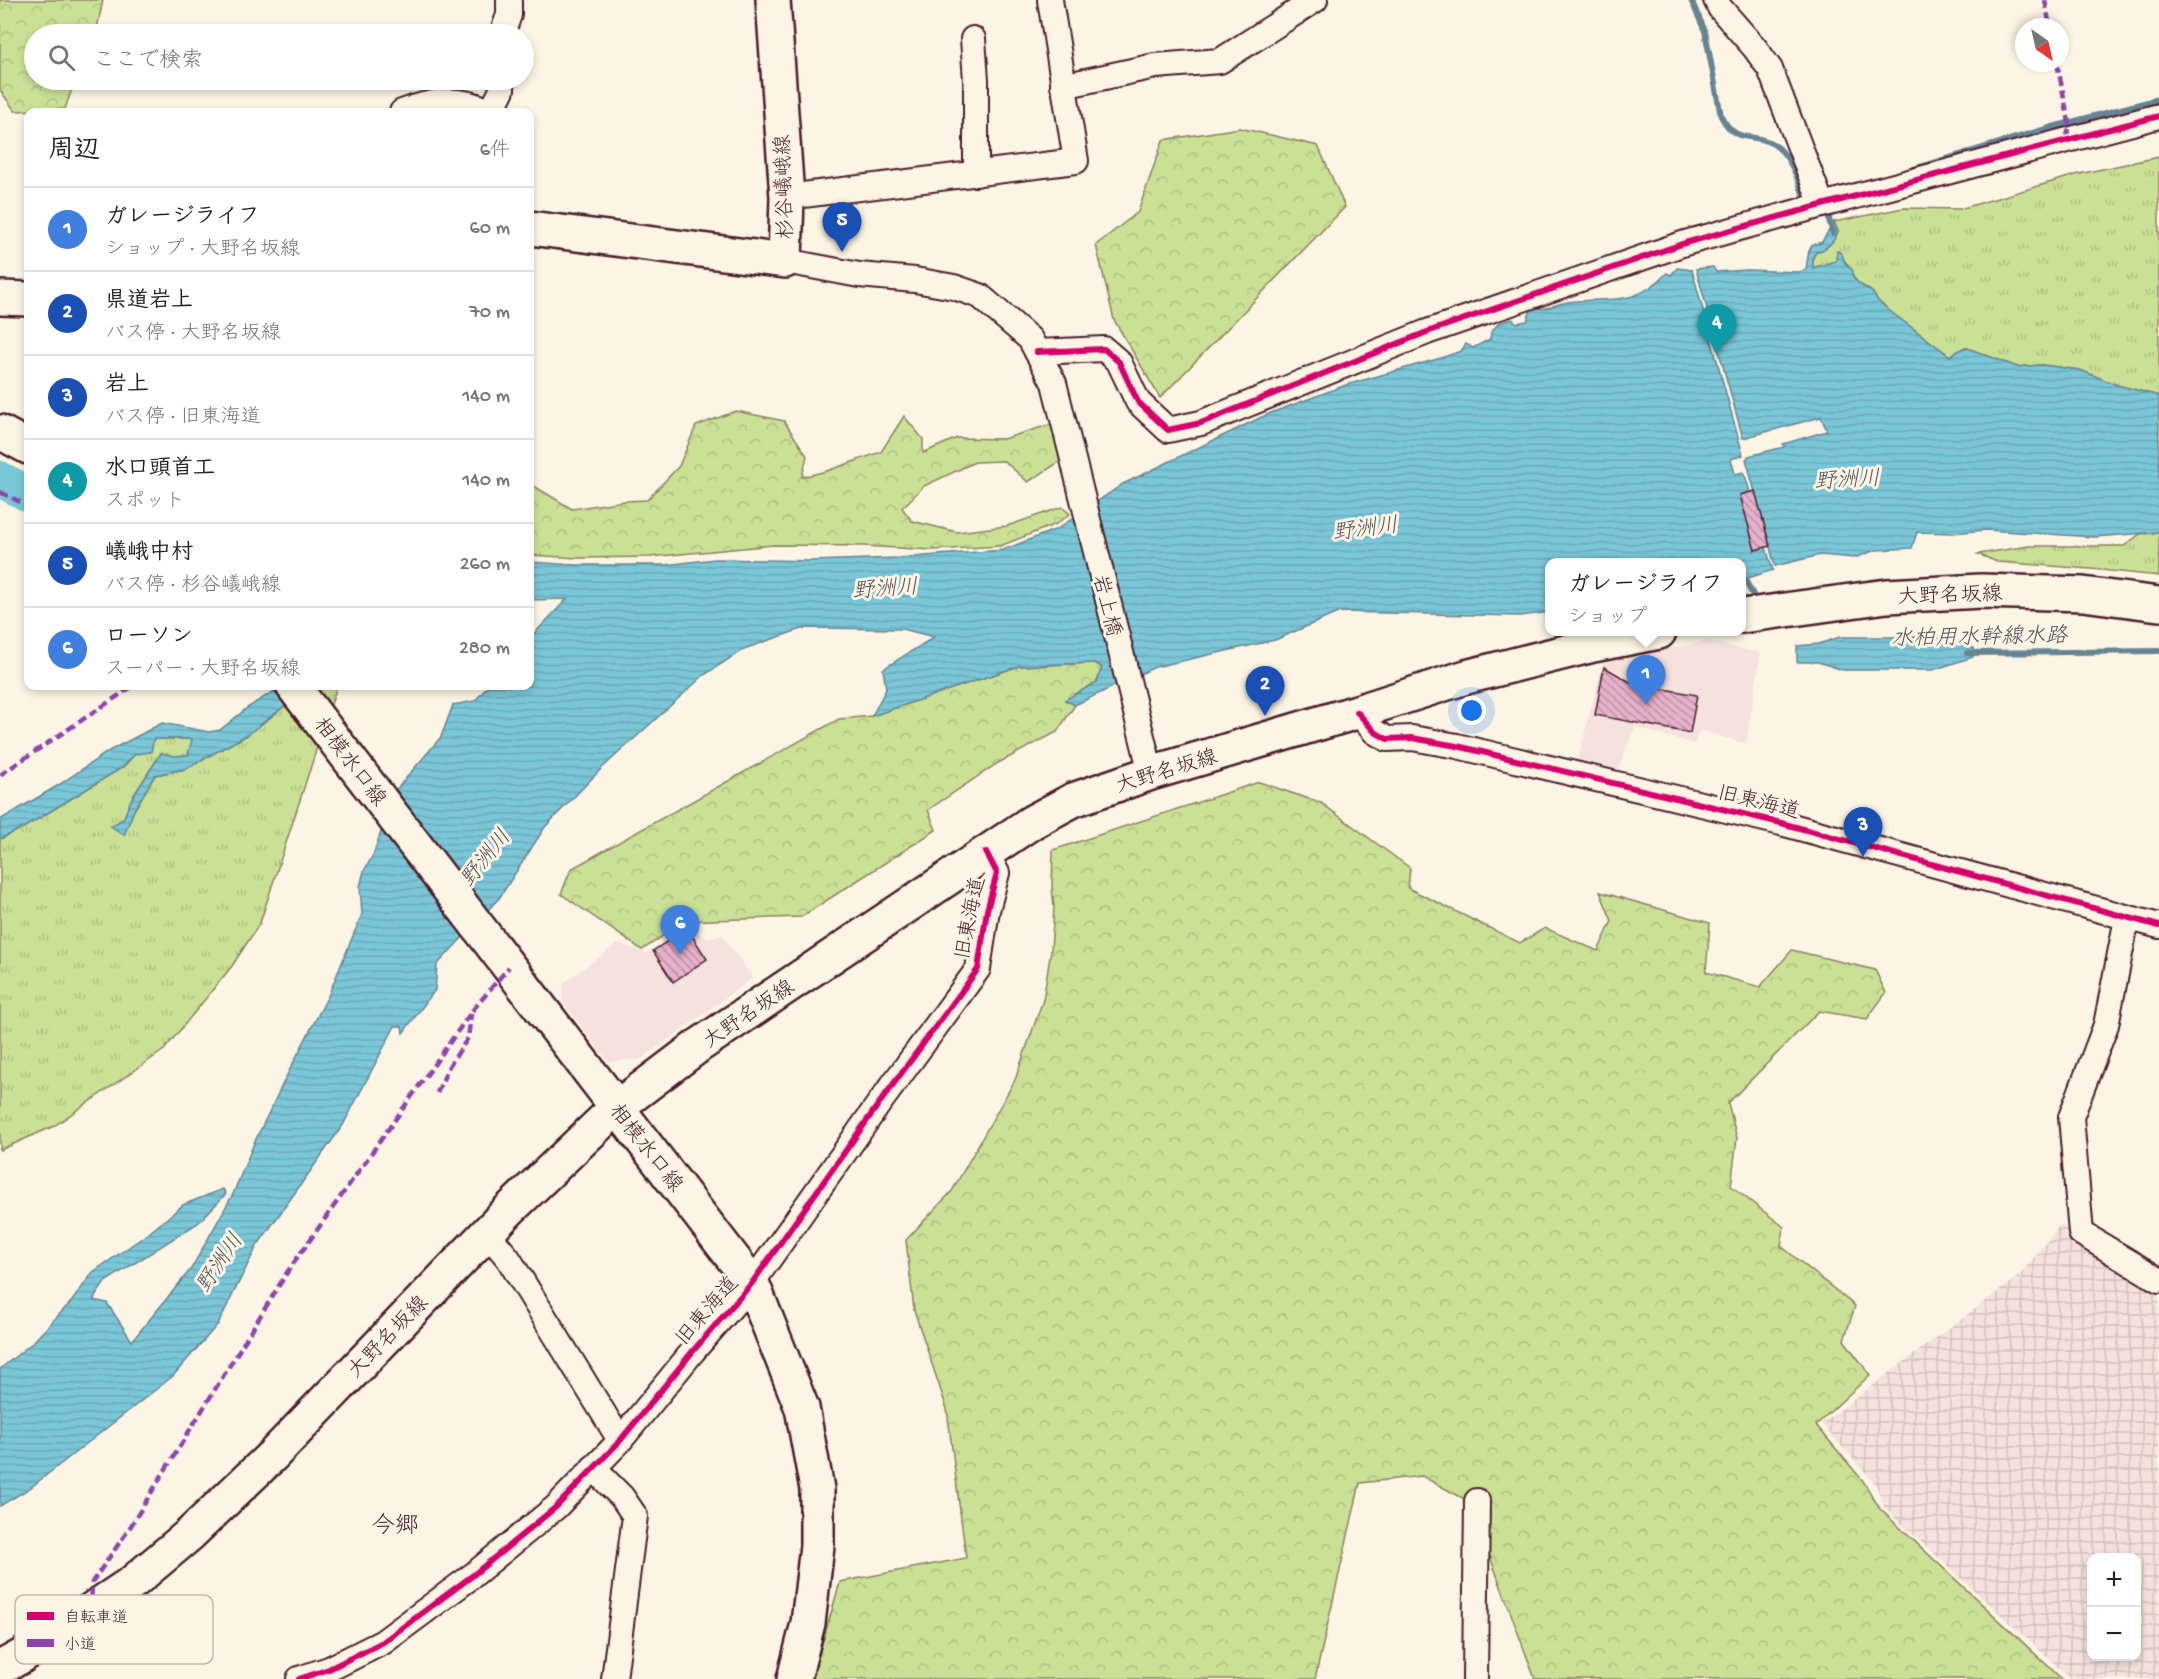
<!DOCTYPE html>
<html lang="ja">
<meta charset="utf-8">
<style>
body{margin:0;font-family:"Gochi Hand","Klee One",sans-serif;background:#f2f2f2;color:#222}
.controls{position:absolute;right:18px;bottom:18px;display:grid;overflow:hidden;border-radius:12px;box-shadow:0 3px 9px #0003}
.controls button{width:54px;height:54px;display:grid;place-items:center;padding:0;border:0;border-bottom:2px solid #e0e0e0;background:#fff;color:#222;font:30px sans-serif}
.compass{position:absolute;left:2015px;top:18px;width:54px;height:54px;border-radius:50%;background:#fff;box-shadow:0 3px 9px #0003;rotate:146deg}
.you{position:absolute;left:1472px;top:711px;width:21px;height:21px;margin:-15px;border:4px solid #fff;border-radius:50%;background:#1a73e8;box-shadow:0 0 0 9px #1a73e833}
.badge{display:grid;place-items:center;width:39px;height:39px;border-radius:50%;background:#db2777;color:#fff;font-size:20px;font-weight:700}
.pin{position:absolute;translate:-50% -50px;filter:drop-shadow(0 2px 3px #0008)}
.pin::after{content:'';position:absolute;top:32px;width:21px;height:18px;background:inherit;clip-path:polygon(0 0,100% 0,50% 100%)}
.popup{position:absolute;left:1545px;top:558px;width:201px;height:78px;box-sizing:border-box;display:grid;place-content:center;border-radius:12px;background:#fff;filter:drop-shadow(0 2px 4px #0005);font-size:20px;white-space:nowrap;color:#767676}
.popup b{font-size:22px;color:#222}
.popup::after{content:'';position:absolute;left:50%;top:100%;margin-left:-12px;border:12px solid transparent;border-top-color:#fff}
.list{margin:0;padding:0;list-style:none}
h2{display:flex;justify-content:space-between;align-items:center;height:78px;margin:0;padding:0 24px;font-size:26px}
h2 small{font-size:20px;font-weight:400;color:#767676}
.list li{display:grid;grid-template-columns:39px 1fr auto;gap:18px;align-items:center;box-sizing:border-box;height:84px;padding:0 24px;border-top:2px solid #e0e0e0}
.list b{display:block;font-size:22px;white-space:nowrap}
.list p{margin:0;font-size:20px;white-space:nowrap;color:#767676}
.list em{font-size:20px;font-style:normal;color:#767676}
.icon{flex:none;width:33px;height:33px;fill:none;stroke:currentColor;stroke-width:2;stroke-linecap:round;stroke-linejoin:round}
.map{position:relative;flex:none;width:2159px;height:1679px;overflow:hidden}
.search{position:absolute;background:#fff;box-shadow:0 3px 9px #0003;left:24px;top:24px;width:510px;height:66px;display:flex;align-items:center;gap:15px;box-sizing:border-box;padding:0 21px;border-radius:33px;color:#767676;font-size:22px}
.panel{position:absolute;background:#fff;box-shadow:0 3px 9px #0003;left:24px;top:108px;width:510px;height:582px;border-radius:12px}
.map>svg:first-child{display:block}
</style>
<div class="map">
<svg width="2159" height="1679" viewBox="0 0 2159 1679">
<defs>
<pattern id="industrial-grid" width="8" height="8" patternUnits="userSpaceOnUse" patternTransform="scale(1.5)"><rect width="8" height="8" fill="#f5e1de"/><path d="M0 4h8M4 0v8" fill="none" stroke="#d4c1bf"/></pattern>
<pattern id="grass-tufts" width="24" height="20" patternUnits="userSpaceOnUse" patternTransform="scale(1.5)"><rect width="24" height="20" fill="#cae095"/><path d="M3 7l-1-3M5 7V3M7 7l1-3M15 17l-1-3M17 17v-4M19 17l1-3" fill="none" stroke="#afc081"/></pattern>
<pattern id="forest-crowns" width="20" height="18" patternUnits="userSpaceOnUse" patternTransform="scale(1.5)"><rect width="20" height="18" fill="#cae095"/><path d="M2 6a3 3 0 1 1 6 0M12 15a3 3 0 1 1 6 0" fill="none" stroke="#afc081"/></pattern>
<pattern id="water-rules" width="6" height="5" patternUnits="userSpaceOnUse" patternTransform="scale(1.5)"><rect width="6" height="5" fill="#7ac7d8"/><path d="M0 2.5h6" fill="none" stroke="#6baaba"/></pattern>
<pattern id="building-back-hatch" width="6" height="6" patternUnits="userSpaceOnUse" patternTransform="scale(1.5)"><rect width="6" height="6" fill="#e6b1cc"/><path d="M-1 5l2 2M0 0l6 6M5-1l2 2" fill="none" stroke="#bc8fa6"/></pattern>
</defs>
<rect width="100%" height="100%" fill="#fcf5e5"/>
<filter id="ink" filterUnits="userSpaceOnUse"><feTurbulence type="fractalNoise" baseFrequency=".0167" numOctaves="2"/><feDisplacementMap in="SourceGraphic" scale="12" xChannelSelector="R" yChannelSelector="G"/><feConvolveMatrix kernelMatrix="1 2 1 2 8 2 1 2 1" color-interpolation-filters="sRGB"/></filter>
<g filter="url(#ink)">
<!-- built -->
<g fill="#f5e1de">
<path d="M1705,641L1761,653L1746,744L1700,730L1694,744L1635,727L1617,772L1577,762L1603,663Z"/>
<path d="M688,925L707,938L722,935L753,978L641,1059L609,1062L562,1001L563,983L619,943L647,953Z"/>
</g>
<!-- industrial -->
<path fill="url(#industrial-grid)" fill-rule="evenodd" d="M2060,1225L2159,1289V1679H2071L1885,1509L1875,1483L1821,1424L2020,1275ZM2092,1558H2136V1656H2092Z"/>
<!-- grass -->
<g fill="url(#grass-tufts)" stroke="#8a8060" stroke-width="1.5">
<path d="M2159,157V396L2117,385L2080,370L2042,365L2017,367L1965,347L1950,356L1890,312L1878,301L1872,292L1858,283L1853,277L1849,266L1837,252L1836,261L1813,268V257L1816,252C1827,249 1834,242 1838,231L1834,222L1903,208L1960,209L2079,174Z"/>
<path d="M2159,532V576L2091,569L1997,562L1978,554L2029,546H2124L2140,534Z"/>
<path d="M311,686H337L260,923L232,966L164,1050L54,1126L0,1150V839L23,828L123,767L135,754L154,739H193L188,755L175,756L161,753L132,798L123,820L112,825L124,835L134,810L155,775L185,769L247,735Z"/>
</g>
<!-- forest -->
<g fill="url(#forest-crowns)" stroke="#8a8060" stroke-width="1.5">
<path d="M0,0H103L96,34H34V80H75L65,109L15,111L0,90Z"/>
<path d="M1240,128L1318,146L1345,207L1160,398L1114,320L1096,245L1138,212L1163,140Z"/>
<path d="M736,411L784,421L807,456L802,477L827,471L881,452L904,416L923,439V453L957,438L1003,439L1052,424L1061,461L1028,482L1004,461L975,462L924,486L902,508L912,521L957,532L1007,526L1062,507L1070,514L1056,524L1000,546L933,550L863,546L774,545L650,557L578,558L530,555V466L532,485L572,509L625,501L647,500L679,466L696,426Z"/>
<path d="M1095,663L1102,667L1097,682L1065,700L1075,705L1057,732L998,763L928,810L936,830L801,917L685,921L642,950L561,894L571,869L839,719L872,716L1019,666Z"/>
<path d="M1259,782L1321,803L1410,868L1408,888L1520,943L1545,928L1598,951L1612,921L1600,892L1710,923L1706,972L1760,987L1792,950L1875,970L1886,993L1867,1019L1819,1011L1728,1103L1737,1138L1731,1186L1784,1227L1781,1246L1855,1306L1844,1340L1870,1375L1816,1425L1863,1481L1880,1509L2062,1679H1535L1470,1502L1422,1476L1360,1483L1315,1679H812L840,1582L966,1558L947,1409L914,1310L906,1240L952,1191L1015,1080L1043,1000L1051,950L1054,908L1052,887L1053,850Z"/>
</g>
<!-- water -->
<g fill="url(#water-rules)" stroke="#678493" stroke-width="1.5">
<path d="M1834,222L1838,232C1834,242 1827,249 1816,252L1813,257V268L1836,261L1837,251C1845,254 1842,258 1845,263C1848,266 1851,268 1853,271V277L1858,283L1872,292L1878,301L1891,312L1950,356L1965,347L2017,367L2042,365L2080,370L2117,385L2159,396V532L2094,537L1986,530L1953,533L1917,532L1912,548L1876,550L1854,558L1820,555L1775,566L1746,459L1748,458V456L1784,447L1783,444L1827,431L1821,417L1743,438L1696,269L1713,267L1716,272L1747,270L1800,272L1806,269L1809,250L1812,245L1822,242Z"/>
<path d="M1677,268L1692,270L1743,455L1731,459L1735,474L1744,472L1750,492L1740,495L1745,513L1754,511L1773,570L1742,580V562H1550V612L1520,616L1340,612L1275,640L1155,667L1075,705L1065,700L1097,682L1102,667L1095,663L1019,666L872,716L886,689L883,669L934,637L902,629L804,628L744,649L704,675L601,769L545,827L500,897L437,965L435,990L403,1033L402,1026H395L343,1125L257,1246L218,1324L173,1376L30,1488L0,1506V1369L32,1343L72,1301L93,1272L149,1233L183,1205L223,1189L226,1194L198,1223L105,1282L93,1300L107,1303L132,1341L191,1269L233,1194L254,1143L290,1069L329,994L362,914L360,887L364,871L373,855L395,791L441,737L453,705L475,701L488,686H530V638L567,599L530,600V562L577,565H665L715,559L811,561L899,558L1003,550L1057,529L1123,484L1268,414L1346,385L1441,358L1461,351L1466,344L1473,348L1490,339L1491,332L1498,324L1512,319L1517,323L1527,321L1532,307C1551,311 1552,304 1568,302C1611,296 1632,309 1667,273L1671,275Z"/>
<path d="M1840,637H1935L1974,648L1973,657L1933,670H1843L1818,662H1797V646L1819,644Z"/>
<path d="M282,686H311L247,735L185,769L155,775L134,810L124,835L111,826L123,819L132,798L161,753L175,756L188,755L192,739H154L151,752L135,754L123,767L23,828L0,839V820L57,786L109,751L162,723L209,732L220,730L247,708Z"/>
</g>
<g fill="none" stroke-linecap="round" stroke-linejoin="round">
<!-- stream -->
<g stroke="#678493" stroke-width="6">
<path d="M1691,0L1705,31L1721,116C1737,146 1750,131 1773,144C1792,155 1800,185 1807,205"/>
<path d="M1913,169L2049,128L2159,99"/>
<path d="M1830,209L1829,220L1833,233"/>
<path d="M1745,580L1753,595"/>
<path d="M1967,653L2159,651"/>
</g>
<!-- river -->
<path stroke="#7ac7d8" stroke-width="36" d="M0,479L28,494"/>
</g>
<!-- building -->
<g fill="url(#building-back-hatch)" stroke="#4a1f2b" stroke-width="1.5">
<path d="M1755,491L1770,546L1755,550L1740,495Z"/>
<path d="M1604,667L1632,683L1697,695L1690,733L1595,715Z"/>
<path d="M687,928L707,959L673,982L653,951Z"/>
</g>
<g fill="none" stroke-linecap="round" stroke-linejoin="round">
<defs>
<g id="minor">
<path d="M1716,0L1720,8L1755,48L1770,69L1822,205"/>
<path d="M502,34L509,15V0"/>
<path d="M973,39L976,80V174"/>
<path d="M1063,86L1155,66L1220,61L1315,0"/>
<path d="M402,112C433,100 460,96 491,112"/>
<path d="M491,112L502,90V80"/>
<path d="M787,197L1076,161L1050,0"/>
<path d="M785,261L859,275L915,280L954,287L980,296L1030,339L1054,383L1151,773"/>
<path d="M1037,352L1104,349L1119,362L1138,402L1168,430L1201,423L1427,332L1685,243L1822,205L2159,116"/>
<path d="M1357,712L1375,732L1387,739L1412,738L1457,746L1781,823L2159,926"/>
<path d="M2127,918L2106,1025L2071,1117L2081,1233L2159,1280"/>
<path d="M487,1233L508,1258L620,1440"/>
<path d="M593,1468L622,1497L635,1516L614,1679"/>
<path d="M299,1679L329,1669L383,1642L472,1576L556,1507L619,1442L693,1351L752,1283L878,1105L978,969L987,910L997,873L986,852"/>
<path d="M1475,1679L1477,1501"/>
</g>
<g id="secondary">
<path d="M530,228L785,261L787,197L773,0"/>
<path d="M0,298L28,299"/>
<path d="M0,432L28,447"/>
<path d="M1742,616L1887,596L1981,591L2083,594L2159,604"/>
<path d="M293,686L752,1283L802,1408L817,1489V1546L808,1623L794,1679"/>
<path d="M0,1668L22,1656L133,1582L189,1535L272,1456L510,1209L616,1108L698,1046L1032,822L1073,800L1151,773L1357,712L1466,677L1593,645L1659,632"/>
</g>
</defs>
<!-- minor casing -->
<use href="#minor" stroke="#4a1f2b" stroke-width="28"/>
<!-- secondary casing -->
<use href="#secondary" stroke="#4a1f2b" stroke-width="38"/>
<!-- minor -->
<use href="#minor" stroke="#fcf5e5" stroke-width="24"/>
<!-- secondary -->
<use href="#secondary" stroke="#fcf5e5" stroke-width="33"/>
<!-- quiet -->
<g stroke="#8e44ad" stroke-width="4.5" stroke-dasharray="9 4.5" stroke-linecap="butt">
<path d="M2045,0L2050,27"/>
<path d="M2057,63L2070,127L2065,140"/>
<path d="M0,492L28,506"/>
<path d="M0,775L133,686"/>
<path d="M437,1093L449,1066L468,1038L471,1014"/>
<path d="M91,1611L92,1582L127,1532L288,1271L472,1011L509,967"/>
</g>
<defs>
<g id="cycleway">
<path d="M1037,352L1104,349L1119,362L1138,402L1168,430L1201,423L1427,332L1685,243L1822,205L2159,116"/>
<path d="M1357,712L1375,732L1387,739L1412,738L1457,746L1781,823L2159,926"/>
<path d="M299,1679L329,1669L383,1642L472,1576L556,1507L619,1442L693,1351L752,1283L878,1105L978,969L987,910L997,873L986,852"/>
</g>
</defs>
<!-- cycleway casing -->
<use href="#cycleway" stroke="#fcf5e5" stroke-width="10"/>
<!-- cycleway -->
<use href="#cycleway" stroke="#d6006c" stroke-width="6"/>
</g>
</g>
<g text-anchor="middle" stroke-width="6" stroke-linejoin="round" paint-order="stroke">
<!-- street labels -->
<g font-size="21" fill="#4a1f2b" stroke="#fcf5e5">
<text transform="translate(783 187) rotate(-92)" y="7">杉谷嶬峨線</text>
<text transform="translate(1950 594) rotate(-2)" y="7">大野名坂線</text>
<text transform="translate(1108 605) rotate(76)" y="7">岩上橋</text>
<text transform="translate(351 761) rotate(53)" y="7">相模水口線</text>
<text transform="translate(1166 770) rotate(-17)" y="7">大野名坂線</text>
<text transform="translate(1759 801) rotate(14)" y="7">旧東海道</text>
<text transform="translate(969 918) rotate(-79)" y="7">旧東海道</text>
<text transform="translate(748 1013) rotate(-34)" y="7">大野名坂線</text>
<text transform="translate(647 1147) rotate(52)" y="7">相模水口線</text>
<text transform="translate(706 1310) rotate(-49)" y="7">旧東海道</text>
<text transform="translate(387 1336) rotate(-46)" y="7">大野名坂線</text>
</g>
<!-- water labels -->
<g font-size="22" font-style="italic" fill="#58515f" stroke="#fcf5e5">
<text transform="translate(1847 478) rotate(-3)" y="8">野洲川</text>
<text transform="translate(1365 527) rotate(-7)" y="8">野洲川</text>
<text transform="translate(885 587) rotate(-4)" y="8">野洲川</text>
<text transform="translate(1979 635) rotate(-1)" y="8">水柏用水幹線水路</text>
<text transform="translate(484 857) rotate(-51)" y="8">野洲川</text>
<text transform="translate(218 1262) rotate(-56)" y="8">野洲川</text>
</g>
<!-- quarter labels -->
<g font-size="24" fill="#4a1f2b" stroke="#fcf5e5">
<text x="395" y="1532">今郷</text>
</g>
</g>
<!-- legend -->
<rect x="15" y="1595" width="198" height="69" rx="9" fill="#fcf5e5" stroke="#c7b5ad" stroke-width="1.5"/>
<rect x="27" y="1612" width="27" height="8" fill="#d6006c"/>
<rect x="27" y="1639" width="27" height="8" fill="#8e44ad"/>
<g font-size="16" fill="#4a1f2b">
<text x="64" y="1622">自転車道</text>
<text x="64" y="1649">小道</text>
</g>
</svg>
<div class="controls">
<button>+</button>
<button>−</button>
</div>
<svg class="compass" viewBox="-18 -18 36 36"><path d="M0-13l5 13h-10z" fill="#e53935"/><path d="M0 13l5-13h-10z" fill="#767676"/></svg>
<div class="you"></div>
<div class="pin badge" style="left:1646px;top:705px;background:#3f7fe0">1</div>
<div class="popup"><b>ガレージライフ</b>ショップ</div>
<div class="pin badge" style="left:1265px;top:716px;background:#1a4fb4">2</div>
<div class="pin badge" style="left:1863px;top:857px;background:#1a4fb4">3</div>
<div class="pin badge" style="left:1717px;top:354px;background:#0f9aa8">4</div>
<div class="pin badge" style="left:842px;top:252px;background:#1a4fb4">5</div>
<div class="pin badge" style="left:680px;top:955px;background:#3f7fe0">6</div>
<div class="search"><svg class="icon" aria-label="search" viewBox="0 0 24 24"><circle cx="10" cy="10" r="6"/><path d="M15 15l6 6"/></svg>ここで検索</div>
<section class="panel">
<h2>周辺<small>6件</small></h2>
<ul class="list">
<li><span class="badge" style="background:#3f7fe0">1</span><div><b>ガレージライフ</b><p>ショップ · 大野名坂線</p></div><em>60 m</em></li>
<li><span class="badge" style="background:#1a4fb4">2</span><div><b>県道岩上</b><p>バス停 · 大野名坂線</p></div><em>70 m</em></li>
<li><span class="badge" style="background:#1a4fb4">3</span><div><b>岩上</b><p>バス停 · 旧東海道</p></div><em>140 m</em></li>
<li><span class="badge" style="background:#0f9aa8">4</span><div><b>水口頭首工</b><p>スポット</p></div><em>140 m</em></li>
<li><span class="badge" style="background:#1a4fb4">5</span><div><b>嶬峨中村</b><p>バス停 · 杉谷嶬峨線</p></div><em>260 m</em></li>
<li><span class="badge" style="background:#3f7fe0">6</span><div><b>ローソン</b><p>スーパー · 大野名坂線</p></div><em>280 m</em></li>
</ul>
</section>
</div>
